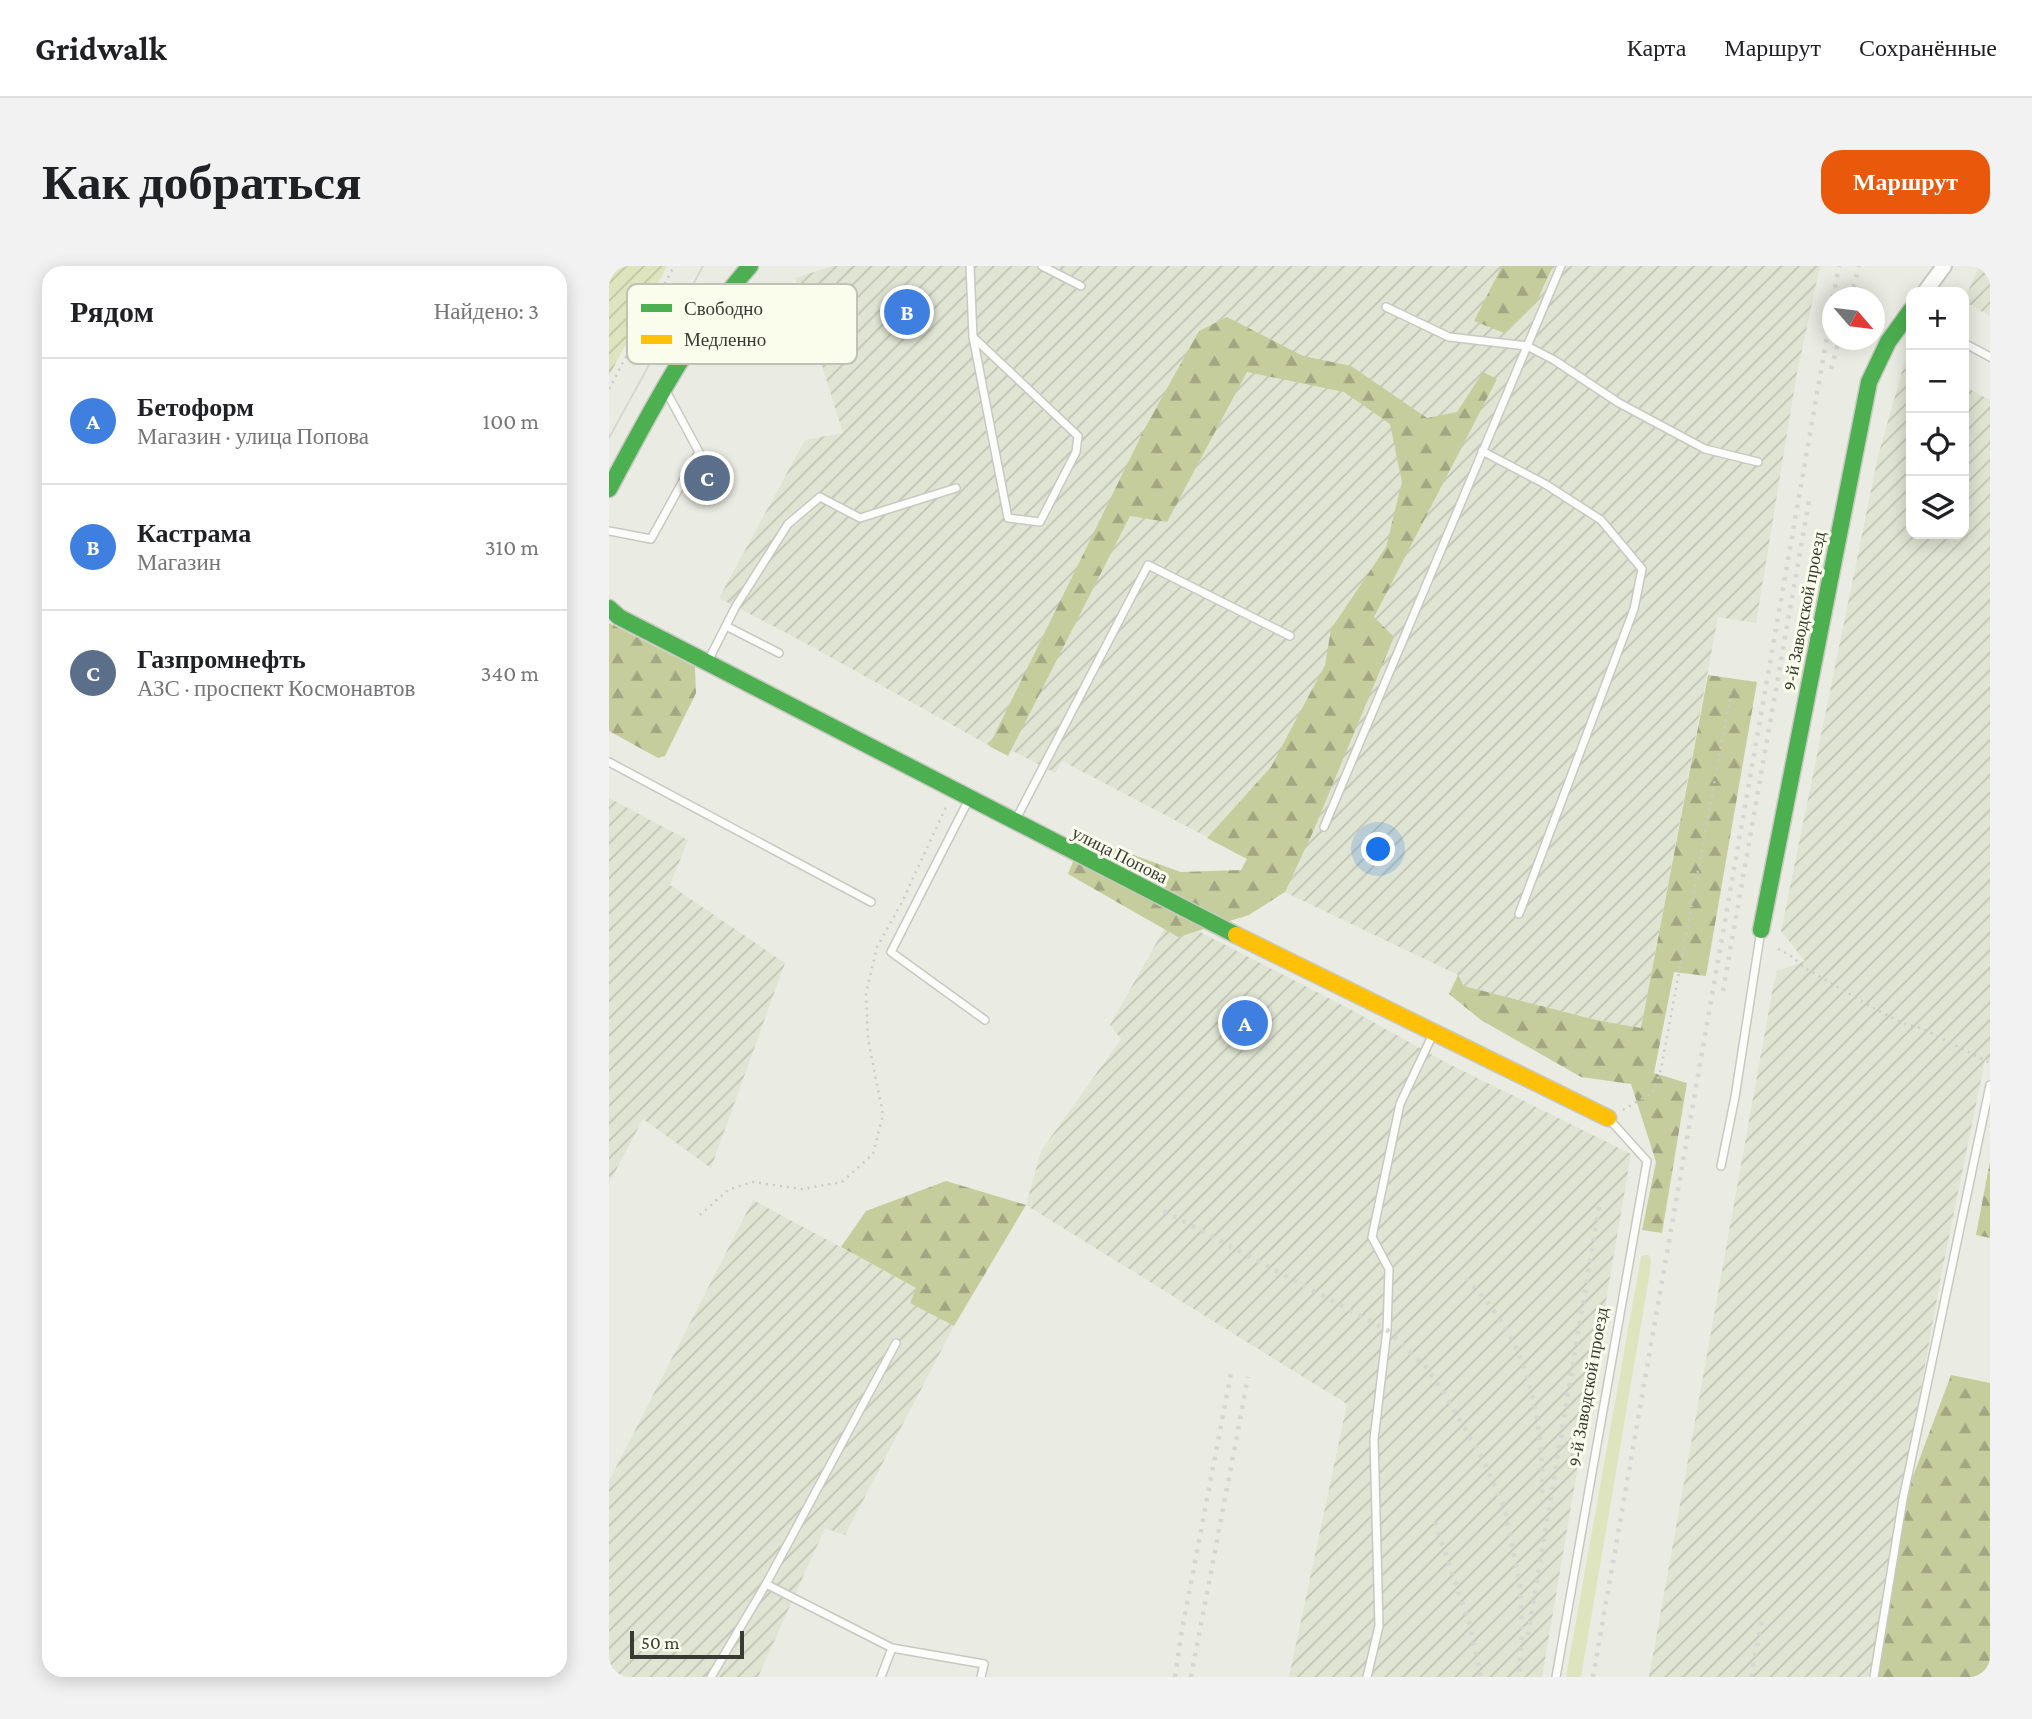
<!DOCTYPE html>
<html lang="ru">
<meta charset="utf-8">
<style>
body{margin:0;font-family:"Crimson Pro",serif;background:#f2f2f2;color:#202124}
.controls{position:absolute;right:21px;top:21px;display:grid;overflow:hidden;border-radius:14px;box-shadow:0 4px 18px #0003}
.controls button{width:63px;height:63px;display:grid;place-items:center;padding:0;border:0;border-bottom:2px solid #e0e0e0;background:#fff;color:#202124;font:35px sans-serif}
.compass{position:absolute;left:1213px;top:21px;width:63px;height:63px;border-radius:50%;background:#fff;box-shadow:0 4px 18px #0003;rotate:118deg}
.scale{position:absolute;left:21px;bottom:18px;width:114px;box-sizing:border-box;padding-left:7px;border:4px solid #393a34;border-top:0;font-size:19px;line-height:24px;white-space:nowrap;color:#393a34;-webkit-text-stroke:5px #fafdec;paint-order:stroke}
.you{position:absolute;left:770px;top:584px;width:24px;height:24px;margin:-18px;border:5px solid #fff;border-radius:50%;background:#1a73e8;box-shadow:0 0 0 10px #1a73e833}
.badge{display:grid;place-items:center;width:46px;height:46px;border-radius:50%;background:#ea580c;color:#fff;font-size:23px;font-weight:700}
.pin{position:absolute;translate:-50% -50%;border:4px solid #fff;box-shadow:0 2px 7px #0006}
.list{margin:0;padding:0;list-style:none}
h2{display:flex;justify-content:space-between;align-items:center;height:91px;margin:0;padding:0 28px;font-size:30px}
h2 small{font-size:23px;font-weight:400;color:#757577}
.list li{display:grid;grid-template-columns:46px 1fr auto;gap:21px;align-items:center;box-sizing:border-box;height:126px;padding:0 28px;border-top:2px solid #e0e0e0}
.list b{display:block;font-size:26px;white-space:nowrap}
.list p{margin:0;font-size:23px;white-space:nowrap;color:#757577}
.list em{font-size:23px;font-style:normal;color:#757577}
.icon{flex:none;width:38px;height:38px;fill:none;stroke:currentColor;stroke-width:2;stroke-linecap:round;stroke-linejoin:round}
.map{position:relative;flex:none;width:1381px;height:1411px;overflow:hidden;border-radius:21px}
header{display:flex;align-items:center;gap:42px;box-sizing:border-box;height:98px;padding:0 35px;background:#fff;border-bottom:2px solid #e0e0e0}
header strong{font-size:33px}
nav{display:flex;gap:38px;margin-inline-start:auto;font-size:24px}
.intro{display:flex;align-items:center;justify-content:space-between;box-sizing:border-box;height:168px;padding:0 42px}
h1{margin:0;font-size:49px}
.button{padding:18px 32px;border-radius:21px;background:#ea580c;color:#fff;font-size:24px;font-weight:700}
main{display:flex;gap:42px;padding:0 42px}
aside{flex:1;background:#fff;border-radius:21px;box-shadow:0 4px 18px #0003}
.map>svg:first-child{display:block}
</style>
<header>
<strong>Gridwalk</strong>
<nav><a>Карта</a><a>Маршрут</a><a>Сохранённые</a></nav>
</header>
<div class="intro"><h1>Как добраться</h1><a class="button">Маршрут</a></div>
<main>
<aside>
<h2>Рядом<small>Найдено: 3</small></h2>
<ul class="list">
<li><span class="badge" style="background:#3f7fe0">A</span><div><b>Бетоформ</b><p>Магазин · улица Попова</p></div><em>100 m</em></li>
<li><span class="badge" style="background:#3f7fe0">B</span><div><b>Кастрама</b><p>Магазин</p></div><em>310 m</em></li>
<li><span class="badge" style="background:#5c6f8a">C</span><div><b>Газпромнефть</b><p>АЗС · проспект Космонавтов</p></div><em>340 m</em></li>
</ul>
</aside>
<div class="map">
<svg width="1381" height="1411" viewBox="0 0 1381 1411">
<defs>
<pattern id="industrial-furrows" width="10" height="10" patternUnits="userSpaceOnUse" patternTransform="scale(1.75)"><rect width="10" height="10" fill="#e0e4d2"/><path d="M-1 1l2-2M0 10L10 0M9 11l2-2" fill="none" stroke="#c1c4b5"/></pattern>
<pattern id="forest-firs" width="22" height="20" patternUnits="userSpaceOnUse" patternTransform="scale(1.75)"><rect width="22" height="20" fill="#c6cd9d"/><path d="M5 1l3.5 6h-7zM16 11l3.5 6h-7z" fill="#a2a781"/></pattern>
<pattern id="garden-furrows" width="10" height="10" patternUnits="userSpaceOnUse" patternTransform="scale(1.75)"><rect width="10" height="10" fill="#dee4be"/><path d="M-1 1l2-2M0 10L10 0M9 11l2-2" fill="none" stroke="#bfc4a4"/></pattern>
</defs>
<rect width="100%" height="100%" fill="#eaece3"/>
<!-- industrial -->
<g fill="url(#industrial-furrows)">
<path d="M224,0H1211L1188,107L1147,357L1109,351L1032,762L987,754L854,720L849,709L632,605L638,592L453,495L446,507L402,484L399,490L189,373L110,332L196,174L234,167L186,12Z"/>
<path d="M1370,0H1381V50L1355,35Z"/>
<path d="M1298,88L1302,91V268H1355V120L1381,134V793L1376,794L1332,1010L1260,1411H1040L1164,721L1168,705L1196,695L1172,665L1269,190Z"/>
<path d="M0,532L79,574L61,619L176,697L102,902L34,853L0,917Z"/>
<path d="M562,651L737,741L836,796L1022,888L933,1411H680L738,1138L417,939L432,885L512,773L501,759Z"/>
<path d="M144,934L307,1022L302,1037L345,1060L236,1269L216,1262L149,1411H0V1215Z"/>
</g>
<!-- grass -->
<path fill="#dee4be" d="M1035,989H1040L1042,994L1041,1006L972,1411H957L1032,991Z"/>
<!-- forest -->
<g fill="url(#forest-firs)">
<path d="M893,0H944L927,37L895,67L865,55Z"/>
<path d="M618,51L694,90L742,100L818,152L848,146L874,106L888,113L765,351L785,371L703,568L676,626L640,649L569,671L459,608L474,571L572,606L632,604L638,593L598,572L662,501L716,399L722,363L777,281L793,216L781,158L735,126L638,106L558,256L521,250L399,490L380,480L537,160L590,65Z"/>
<path d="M0,357L86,401L87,427L56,490L49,492L0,465Z"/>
<path d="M1099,409L1148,416L1097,710L1065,706L1045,807L1078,817L1053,967L1033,964L1047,896L1022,818L972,811L872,754L840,728L849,709L855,720L987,754L1032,762Z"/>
<path d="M1381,895V972L1367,969Z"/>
<path d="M337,915L417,939L345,1060L301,1037L307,1022L232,981L257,945Z"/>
<path d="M1342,1109L1381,1117V1411H1261L1289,1250Z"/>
</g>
<!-- garden -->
<path fill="url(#garden-furrows)" d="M0,0H58L0,110Z"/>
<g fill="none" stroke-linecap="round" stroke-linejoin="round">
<defs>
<g id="lane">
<path d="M361,0L364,71L399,252L431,256L467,186L469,170L364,71"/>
<path d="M433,0L472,20"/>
<path d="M777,41L840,71L918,80L945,94L1010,137L1096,183L1149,196"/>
<path d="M1355,77L1381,91"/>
<path d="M873,185L936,218L992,254L1033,303L1025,343L910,648"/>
<path d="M0,265L42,273L90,186L56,123"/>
<path d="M117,360L170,387"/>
<path d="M99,395L127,340L179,258L211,231L251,252L347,222"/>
<path d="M0,496L262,636"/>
<path d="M359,535L282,686L376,754"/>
<path d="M406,555L539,299L681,370"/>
<path d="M715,561L952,0"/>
<path d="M1112,900L1126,831L1152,664"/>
<path d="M157,1318L283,1382L375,1398L372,1411"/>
<path d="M102,1411L157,1318L287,1077"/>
<path d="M272,1411L283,1382"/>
<path d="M758,1411L770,1360L765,1173L778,1064L780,1003L763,971L791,838L824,768"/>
<path d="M947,1411L1038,895L1000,853"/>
<path d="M1265,1411L1294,1233L1381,819"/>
</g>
<path id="street" d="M1316,26L1335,0"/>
<g id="fast">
<path d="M0,223C42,144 82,67 141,0"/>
<path d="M0,342L10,351L627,669"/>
<path d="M1152,664L1260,116L1279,76L1302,44"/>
</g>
<path id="slow" d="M627,669L999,852"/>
</defs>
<!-- lane casing -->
<use href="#lane" stroke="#c7c9c1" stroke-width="10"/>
<!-- street casing -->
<use href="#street" stroke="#c7c9c1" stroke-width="18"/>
<!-- fast casing -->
<use href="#fast" stroke="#c7c9c1" stroke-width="19"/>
<!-- slow casing -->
<use href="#slow" stroke="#c7c9c1" stroke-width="19"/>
<!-- path -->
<g stroke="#cbcbc9" stroke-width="2.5" stroke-dasharray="2 5" stroke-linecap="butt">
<path d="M0,123L65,0"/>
<path d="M1169,683L1182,690L1196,702L1270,745L1296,758L1312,762L1381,797"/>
<path d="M1014,844L1044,826L1052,803L1122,427"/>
<path d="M91,949L119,924L143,916L193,923L233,916L264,888L274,849L259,773L257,727L268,681L292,638L338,539"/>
</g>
<!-- lane -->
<use href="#lane" stroke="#fcfcfb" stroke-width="7"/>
<!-- street -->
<use href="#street" stroke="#fcfcfb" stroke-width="14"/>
<!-- fast -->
<use href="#fast" stroke="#4caf50" stroke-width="16"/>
<!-- slow -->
<use href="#slow" stroke="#ffc107" stroke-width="16"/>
<!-- tram -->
<path stroke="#d6d6d3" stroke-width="2" d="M0,172L94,0"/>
<!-- rail -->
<g stroke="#d6d6d3" stroke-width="4.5" stroke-dasharray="3.5 7" stroke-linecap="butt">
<path d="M1224,32L1230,0"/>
<path d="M1242,32L1250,0"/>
<path d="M1222,103L1230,74"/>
<path d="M1114,725L1200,235"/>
<path d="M555,945L778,1064L816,1100L835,1127L874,1194L896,1243L911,1319L913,1368L910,1411"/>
<path d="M857,1012C874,1031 891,1050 902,1072C927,1120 935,1181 933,1235"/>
<path d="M826,1256L861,1360L872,1411"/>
<path d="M919,1369L991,935"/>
<path d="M566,1411L572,1369L622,1107"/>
<path d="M582,1411L639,1111"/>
<path d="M984,1411L1224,36"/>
<path d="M1142,1411L1153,1354"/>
</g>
</g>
<g text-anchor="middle" stroke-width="6" stroke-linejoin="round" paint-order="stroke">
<!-- street labels -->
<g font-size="18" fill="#393a34" stroke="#fafdec">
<text transform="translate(1195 345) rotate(-79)" y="6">9-й Заводской проезд</text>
<text transform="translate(511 589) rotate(27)" y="6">улица Попова</text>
<text transform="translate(979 1121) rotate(-80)" y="6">9-й Заводской проезд</text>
</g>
</g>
<!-- legend -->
<rect x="18" y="18" width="230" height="80" rx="10" fill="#fafdec" stroke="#c0c2b5" stroke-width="2"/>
<rect x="32" y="38" width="31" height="8" fill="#4caf50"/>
<rect x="32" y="69" width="31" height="9" fill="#ffc107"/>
<g font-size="19" fill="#393a34">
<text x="75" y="49">Свободно</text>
<text x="75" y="80">Медленно</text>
</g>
</svg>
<div class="controls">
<button>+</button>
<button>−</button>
<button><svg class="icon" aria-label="locate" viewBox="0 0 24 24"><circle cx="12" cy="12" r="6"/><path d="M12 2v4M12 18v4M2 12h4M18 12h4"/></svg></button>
<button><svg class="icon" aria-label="layers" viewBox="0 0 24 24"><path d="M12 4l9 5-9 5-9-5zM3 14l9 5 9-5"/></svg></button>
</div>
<svg class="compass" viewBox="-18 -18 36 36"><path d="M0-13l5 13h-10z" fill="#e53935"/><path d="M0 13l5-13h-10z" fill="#757577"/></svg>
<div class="scale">50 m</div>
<div class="you"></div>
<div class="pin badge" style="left:636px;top:757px;background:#3f7fe0">A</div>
<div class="pin badge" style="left:298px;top:46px;background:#3f7fe0">B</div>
<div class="pin badge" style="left:98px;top:212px;background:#5c6f8a">C</div>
</div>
</main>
